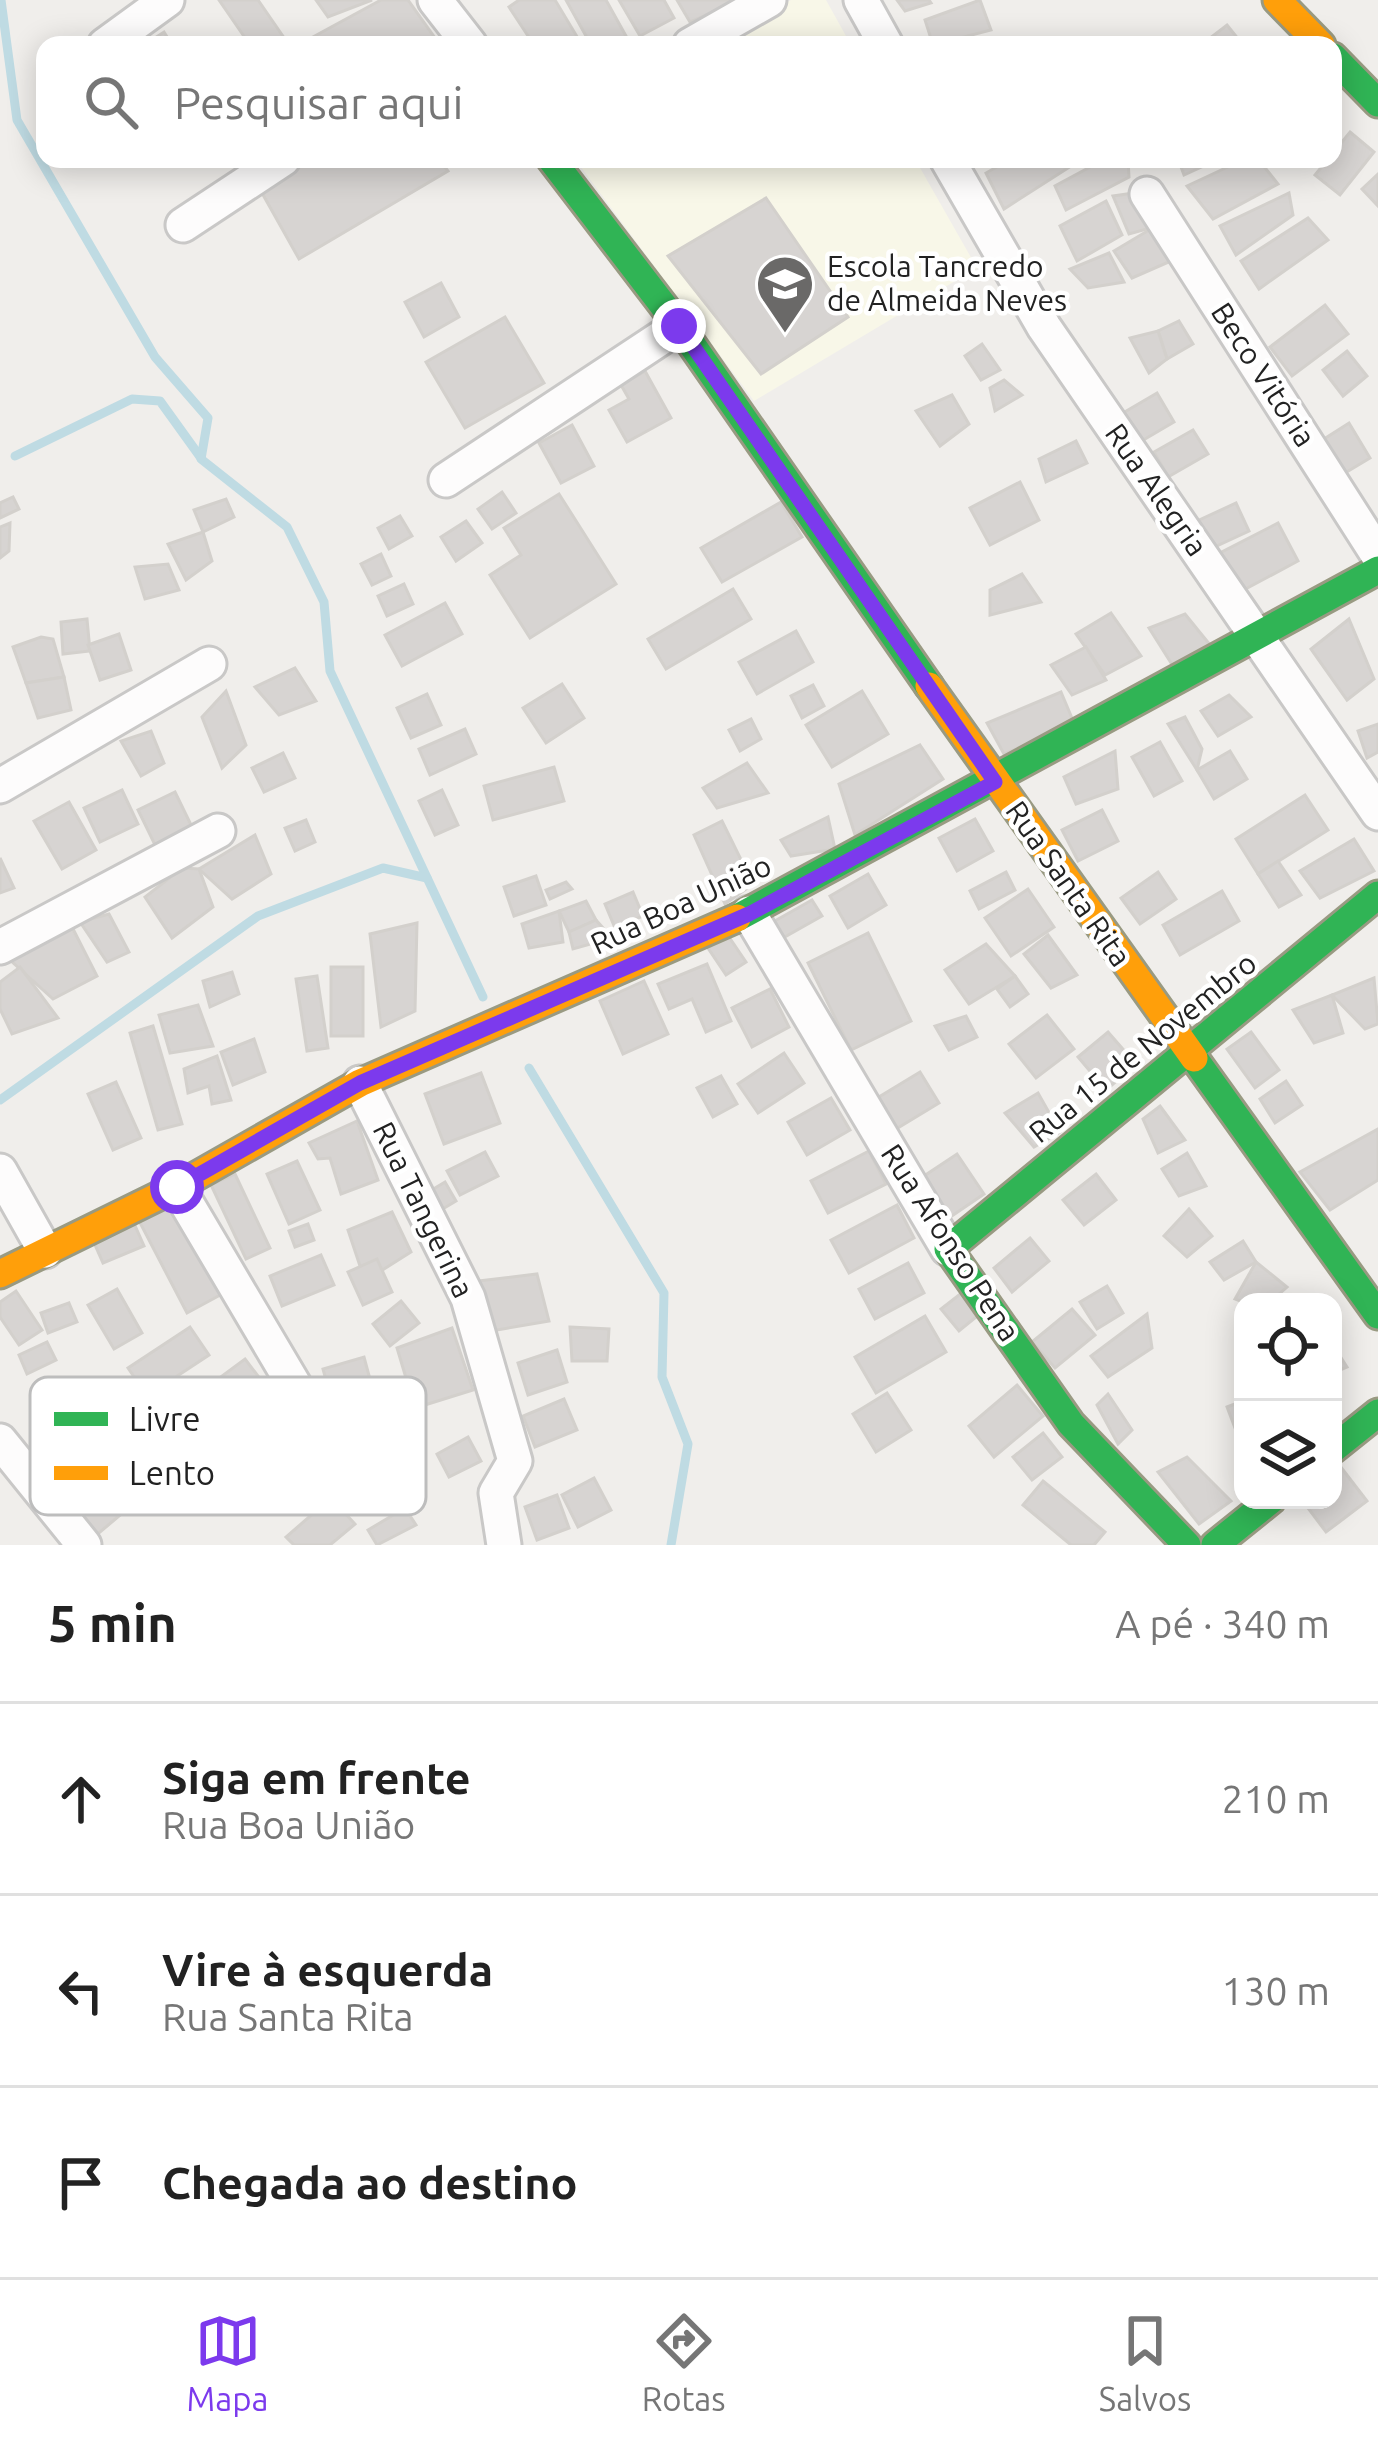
<!DOCTYPE html>
<html lang="pt">
<meta charset="utf-8">
<style>
body{margin:0;font-family:Ubuntu,sans-serif;background:#f6f6f6;color:#222}
.controls{position:absolute;right:36px;bottom:36px;display:grid;overflow:hidden;border-radius:24px;box-shadow:0 6px 30px #0003}
.controls button{width:108px;height:108px;display:grid;place-items:center;padding:0;border:0;border-bottom:3px solid #e0e0e0;background:#fff;color:#222;font:60px sans-serif}
.stop{position:absolute;width:36px;height:36px;margin:-27px;border:9px solid #7c3aed;border-radius:50%;background:#fff}
.stop.end{background:#7c3aed;border-color:#fff;box-shadow:0 3px 12px #0008}
.list{margin:0;padding:0;list-style:none}
h2{display:flex;justify-content:space-between;align-items:center;height:156px;margin:0;padding:0 48px;font-size:51px}
h2 small{font-size:39px;font-weight:400;color:#767676}
.list li{display:grid;grid-template-columns:78px 1fr auto;gap:36px;align-items:center;box-sizing:border-box;height:192px;padding:0 48px;border-top:3px solid #e0e0e0}
.list b{display:block;font-size:45px;white-space:nowrap}
.list p{margin:0;font-size:39px;white-space:nowrap;color:#767676}
.list em{font-size:39px;font-style:normal;color:#767676}
.icon{flex:none;width:66px;height:66px;fill:none;stroke:currentColor;stroke-width:2;stroke-linecap:round;stroke-linejoin:round}
.map{position:relative;flex:none;width:1378px;height:1545px;overflow:hidden}
.search{position:absolute;background:#fff;box-shadow:0 6px 30px #0003;left:36px;right:36px;top:36px;height:132px;display:flex;align-items:center;gap:30px;box-sizing:border-box;padding:0 42px;border-radius:24px;color:#767676;font-size:45px}
.sheet{height:732px;background:#fff}
nav{display:flex;justify-content:space-around;align-items:center;box-sizing:border-box;height:168px;border-top:3px solid #e0e0e0;background:#fff;font-size:33px;color:#767676}
nav a{display:grid;justify-items:center;gap:6px}
nav .on{color:#7c3aed}
.map>svg:first-child{display:block}
</style>
<div class="map">
<svg width="1378" height="1545" viewBox="0 0 1378 1545">
<rect width="100%" height="100%" fill="#f0eeeb"/>
<!-- education -->
<g fill="#f8f7e8">
<path d="M791,0H826L851,45H717Z"/>
<path d="M575,159H915L977,268L754,401Z"/>
</g>
<g fill="none" stroke-linecap="round" stroke-linejoin="round">
<!-- stream -->
<g stroke="#bfdbe3" stroke-width="9">
<path d="M1,0L17,120L155,357L208,418L201,459L287,527L324,602L330,671L483,997"/>
<path d="M15,456L132,399L160,401L201,458"/>
<path d="M529,1068L664,1293L662,1377L688,1444L671,1545"/>
<path d="M0,1100L258,916L383,868L427,878"/>
</g>
</g>
<!-- building -->
<g fill="#d7d4d2" stroke="#d3d0cc" stroke-width="3">
<path d="M219,0H258L289,45H250Z"/>
<path d="M316,0H372L328,17Z"/>
<path d="M381,0H408L440,45H315L311,38Z"/>
<path d="M519,0H555L582,45H534L509,7Z"/>
<path d="M566,0H606L631,45H591Z"/>
<path d="M619,0H664L674,18L640,36Z"/>
<path d="M677,0H740L690,22Z"/>
<path d="M897,0H929L931,3L905,11Z"/>
<path d="M980,0L991,30L933,45L925,20Z"/>
<path d="M1227,25L1243,45H1201Z"/>
<path d="M164,32L172,45H144Z"/>
<path d="M1350,132L1374,152L1340,195L1315,175Z"/>
<path d="M304,159H439L448,171L299,259L257,184Z"/>
<path d="M1011,159H1082L1004,209L986,173Z"/>
<path d="M1105,159H1128L1129,177L1066,210L1055,186Z"/>
<path d="M1178,159H1219L1184,175Z"/>
<path d="M1245,159H1258L1278,184L1213,219L1187,186Z"/>
<path d="M1378,174V206L1362,189Z"/>
<path d="M1141,192L1154,227L1129,234L1113,196Z"/>
<path d="M1289,193L1293,215L1236,255L1220,226Z"/>
<path d="M766,198L848,317L761,374L668,256Z"/>
<path d="M1106,201L1122,235L1077,261L1060,226Z"/>
<path d="M1308,218L1328,240L1259,289L1241,261Z"/>
<path d="M1154,227L1171,261L1132,278L1114,251Z"/>
<path d="M1109,253L1124,282L1088,288L1070,269Z"/>
<path d="M441,283L459,317L424,337L405,302Z"/>
<path d="M1325,305L1348,334L1292,376L1270,347Z"/>
<path d="M505,317L544,383L465,428L426,362Z"/>
<path d="M1179,321L1193,344L1167,359L1158,331Z"/>
<path d="M1158,331L1167,359L1149,373L1130,338Z"/>
<path d="M982,344L1000,370L981,380L965,356Z"/>
<path d="M1347,351L1367,376L1343,396L1323,370Z"/>
<path d="M645,371L671,418L627,442L609,410L629,399L621,385Z"/>
<path d="M1004,380L1022,395L995,411L990,388Z"/>
<path d="M1157,393L1174,422L1128,449L1111,420Z"/>
<path d="M952,395L969,424L940,446L916,411Z"/>
<path d="M1349,423L1370,458L1345,473L1324,439Z"/>
<path d="M572,425L594,466L561,483L539,443Z"/>
<path d="M1193,430L1208,454L1168,477L1154,452Z"/>
<path d="M1076,441L1087,463L1046,482L1039,459Z"/>
<path d="M1020,482L1039,520L990,545L970,508Z"/>
<path d="M502,492L516,513L492,529L478,509Z"/>
<path d="M559,494L616,584L530,638L490,575L521,555L504,528Z"/>
<path d="M13,497L19,509L0,518V503Z"/>
<path d="M226,499L234,517L203,532L194,510Z"/>
<path d="M781,502L802,537L722,582L701,548Z"/>
<path d="M1236,503L1249,531L1208,550L1195,522Z"/>
<path d="M400,516L412,536L389,549L378,528Z"/>
<path d="M466,521L482,543L456,561L441,537Z"/>
<path d="M10,523L9,551L0,558V527Z"/>
<path d="M1278,523L1298,561L1238,593L1218,554Z"/>
<path d="M203,532L212,561L186,580L168,544Z"/>
<path d="M381,554L391,576L372,585L361,564Z"/>
<path d="M168,564L179,590L145,599L135,567Z"/>
<path d="M1022,574L1041,602L990,615V590Z"/>
<path d="M404,584L413,604L387,616L378,596Z"/>
<path d="M733,589L751,619L666,669L648,639Z"/>
<path d="M445,603L462,634L402,666L385,635Z"/>
<path d="M1111,613L1141,656L1105,675L1076,634Z"/>
<path d="M1185,614L1211,646L1173,666L1149,628Z"/>
<path d="M87,619L90,651L63,654L61,622Z"/>
<path d="M1349,619L1374,679L1347,700L1311,649Z"/>
<path d="M796,631L813,662L757,694L739,662Z"/>
<path d="M119,634L131,670L100,680L88,645Z"/>
<path d="M41,637L53,639L64,677L26,683L13,647Z"/>
<path d="M1086,647L1106,680L1072,695L1051,665Z"/>
<path d="M295,668L316,701L279,715L255,687Z"/>
<path d="M64,677L71,710L38,718L26,683Z"/>
<path d="M562,684L584,718L546,743L523,708Z"/>
<path d="M813,685L824,706L802,718L791,696Z"/>
<path d="M226,691L246,745L222,768L202,717Z"/>
<path d="M862,691L888,734L832,767L806,725Z"/>
<path d="M1061,692L1074,723L1004,754L987,723Z"/>
<path d="M427,694L441,725L411,738L397,708Z"/>
<path d="M1229,695L1251,717L1218,736L1201,711Z"/>
<path d="M1185,717L1202,749L1197,770L1168,724Z"/>
<path d="M751,719L761,739L740,751L729,730Z"/>
<path d="M1378,724V752L1367,758L1358,731Z"/>
<path d="M465,729L476,754L430,775L419,749Z"/>
<path d="M151,731L164,763L141,776L121,741Z"/>
<path d="M1160,742L1182,781L1154,796L1132,757Z"/>
<path d="M920,745L943,779L855,835L839,784Z"/>
<path d="M1115,751L1118,789L1076,804L1064,777Z"/>
<path d="M1230,751L1247,779L1214,799L1197,770Z"/>
<path d="M283,753L295,778L264,792L252,768Z"/>
<path d="M747,763L768,793L717,808L703,788Z"/>
<path d="M554,767L564,801L493,820L484,786Z"/>
<path d="M122,790L138,824L100,842L84,808Z"/>
<path d="M442,790L458,825L435,835L419,801Z"/>
<path d="M175,792L195,833L158,851L138,810Z"/>
<path d="M1305,795L1328,830L1258,874L1236,839Z"/>
<path d="M69,802L96,850L62,869L34,821Z"/>
<path d="M1102,810L1118,841L1078,861L1062,830Z"/>
<path d="M828,817L835,849L791,856L781,840Z"/>
<path d="M975,819L993,851L957,871L939,838Z"/>
<path d="M306,820L315,842L295,851L285,828Z"/>
<path d="M722,821L753,884L725,904L694,835Z"/>
<path d="M255,835L271,874L232,899L199,869Z"/>
<path d="M1354,839L1374,871L1320,898L1300,871Z"/>
<path d="M0,858L14,888L0,893Z"/>
<path d="M1278,861L1301,895L1279,907L1258,874Z"/>
<path d="M182,868L199,869L213,907L172,938L145,897Z"/>
<path d="M1006,872L1015,890L979,909L970,891Z"/>
<path d="M1158,872L1176,899L1140,924L1121,898Z"/>
<path d="M868,874L886,905L848,928L830,896Z"/>
<path d="M536,876L546,905L514,916L504,887Z"/>
<path d="M566,882L572,889L550,899L546,890Z"/>
<path d="M1028,889L1054,927L1011,956L985,918Z"/>
<path d="M1222,891L1239,921L1180,955L1163,925Z"/>
<path d="M633,892L643,916L615,928L605,904Z"/>
<path d="M812,900L822,916L783,938L773,922Z"/>
<path d="M586,901L596,920L569,932L559,911Z"/>
<path d="M559,911L563,942L529,948L522,924Z"/>
<path d="M109,914L129,952L107,962L80,922Z"/>
<path d="M596,920L612,938L573,949L569,932Z"/>
<path d="M70,923L97,976L53,999L10,960Z"/>
<path d="M417,923L415,1011L381,1027L370,934Z"/>
<path d="M868,933L911,1021L851,1050L808,963Z"/>
<path d="M727,934L746,962L726,975L708,948Z"/>
<path d="M1048,935L1077,975L1051,988L1024,954Z"/>
<path d="M986,944L1015,976L969,1004L945,970Z"/>
<path d="M707,964L731,1021L706,1032L692,999L669,1009L658,984Z"/>
<path d="M20,967L58,1018L12,1034L0,1009V982Z"/>
<rect x="331" y="967" width="32" height="69"/>
<path d="M232,972L239,994L210,1007L203,981Z"/>
<path d="M317,976L328,1048L307,1051L296,979Z"/>
<path d="M1015,976L1028,994L1010,1007L997,989Z"/>
<path d="M1374,978L1378,1024L1365,1029L1332,995Z"/>
<path d="M644,981L668,1034L623,1054L600,1001Z"/>
<path d="M770,989L789,1027L752,1047L732,1008Z"/>
<path d="M1332,995L1343,1033L1314,1043L1293,1010Z"/>
<path d="M198,1005L213,1046L170,1053L159,1015Z"/>
<path d="M1047,1015L1074,1049L1036,1078L1009,1044Z"/>
<path d="M966,1016L977,1037L949,1050L935,1026Z"/>
<path d="M153,1026L182,1124L158,1130L130,1033Z"/>
<path d="M1108,1032L1136,1064L1106,1090L1078,1057Z"/>
<path d="M1251,1032L1279,1070L1255,1088L1227,1049Z"/>
<path d="M254,1039L265,1072L233,1085L221,1052Z"/>
<path d="M784,1053L804,1083L758,1113L738,1084Z"/>
<path d="M217,1056L231,1100L212,1104L209,1086L188,1093L184,1069Z"/>
<path d="M920,1072L939,1103L883,1137L864,1106Z"/>
<path d="M481,1073L500,1123L444,1144L425,1094Z"/>
<path d="M721,1076L737,1104L713,1117L697,1088Z"/>
<path d="M1286,1081L1302,1105L1275,1123L1260,1099Z"/>
<path d="M116,1082L141,1138L113,1150L88,1094Z"/>
<path d="M1038,1093L1060,1132L1034,1147L1005,1113Z"/>
<path d="M831,1098L850,1130L807,1155L788,1122Z"/>
<path d="M1160,1106L1185,1140L1158,1153L1143,1119Z"/>
<path d="M357,1121L378,1180L341,1194L330,1158L318,1159L309,1143Z"/>
<path d="M1378,1129V1180L1330,1210L1300,1172Z"/>
<path d="M869,1151L886,1184L828,1213L811,1181Z"/>
<path d="M485,1152L498,1176L460,1195L447,1171Z"/>
<path d="M1187,1153L1206,1186L1179,1196L1162,1169Z"/>
<path d="M957,1154L984,1194L946,1220L918,1180Z"/>
<path d="M297,1161L320,1210L289,1224L267,1174Z"/>
<path d="M235,1174L270,1248L246,1259L211,1185Z"/>
<path d="M1096,1174L1116,1200L1084,1225L1063,1200Z"/>
<path d="M445,1182L456,1201L441,1210L430,1191Z"/>
<path d="M174,1198L224,1293L187,1313L137,1217Z"/>
<path d="M897,1205L914,1238L849,1273L831,1240Z"/>
<path d="M1189,1209L1212,1236L1187,1257L1164,1236Z"/>
<path d="M392,1212L411,1252L365,1281L348,1230Z"/>
<path d="M133,1221L144,1246L103,1263L92,1238Z"/>
<path d="M308,1224L314,1240L295,1247L289,1231Z"/>
<path d="M1030,1238L1049,1261L1012,1292L994,1268Z"/>
<path d="M1243,1241L1256,1262L1224,1280L1210,1262Z"/>
<path d="M321,1255L334,1285L282,1306L270,1276Z"/>
<path d="M377,1259L392,1292L363,1305L348,1272Z"/>
<path d="M1256,1262L1287,1287L1270,1302H1243L1235,1299Z"/>
<path d="M908,1263L924,1293L875,1319L859,1289Z"/>
<path d="M537,1274L549,1321L491,1331L478,1281Z"/>
<path d="M1107,1286L1123,1313L1097,1329L1080,1302Z"/>
<path d="M117,1289L142,1333L114,1349L88,1305Z"/>
<path d="M16,1291L42,1330L19,1345L0,1317V1302Z"/>
<path d="M964,1291L981,1313L959,1331L941,1309Z"/>
<path d="M401,1301L419,1323L390,1346L373,1324Z"/>
<path d="M69,1303L77,1322L48,1333L41,1313Z"/>
<path d="M1072,1309L1095,1335L1055,1368L1032,1342Z"/>
<path d="M1147,1314L1152,1348L1108,1377L1091,1356Z"/>
<path d="M925,1316L946,1352L876,1393L855,1357Z"/>
<path d="M190,1327L209,1355L147,1396L128,1368Z"/>
<path d="M570,1327L609,1329L607,1361H572Z"/>
<path d="M452,1328L473,1390L415,1408L397,1348Z"/>
<path d="M47,1342L56,1360L27,1374L19,1355Z"/>
<path d="M1333,1345L1347,1367L1333,1373Z"/>
<path d="M557,1350L567,1382L528,1395L518,1363Z"/>
<path d="M364,1357L371,1383L330,1395L323,1369Z"/>
<path d="M245,1359L296,1426L257,1455L233,1423L252,1408L248,1402L217,1425L195,1396Z"/>
<path d="M1017,1385L1043,1416L994,1457L969,1426Z"/>
<path d="M887,1393L911,1430L876,1452L853,1414Z"/>
<path d="M1108,1394L1132,1430L1118,1444L1097,1405Z"/>
<path d="M564,1399L577,1430L535,1447L523,1416Z"/>
<path d="M1243,1401V1443L1241,1444L1227,1407Z"/>
<path d="M1043,1433L1062,1457L1032,1480L1013,1457Z"/>
<path d="M468,1437L481,1461L449,1477L437,1454Z"/>
<path d="M1187,1457L1231,1501L1199,1524L1158,1472Z"/>
<path d="M1340,1466L1367,1501L1326,1532L1302,1500H1333V1471Z"/>
<path d="M594,1478L611,1510L578,1527L562,1495Z"/>
<path d="M112,1481L132,1505L93,1538L73,1514Z"/>
<path d="M1043,1481L1105,1532L1094,1545H1071L1023,1505Z"/>
<path d="M557,1495L569,1528L537,1540L525,1507Z"/>
<path d="M331,1498L355,1524L330,1545H294L286,1537Z"/>
<path d="M405,1508L416,1525L377,1545L368,1530Z"/>
</g>
<g fill="none" stroke-linecap="round" stroke-linejoin="round">
<defs>
<g id="street">
<path d="M435,0L470,45"/>
<path d="M861,0L886,45"/>
<path d="M105,45L167,0"/>
<path d="M690,45L769,0"/>
<path d="M947,159L1044,327L1378,813"/>
<path d="M1147,194L1378,555"/>
<path d="M183,225L283,159"/>
<path d="M446,480L679,326"/>
<path d="M0,786L209,664"/>
<path d="M749,913L948,1249"/>
<path d="M0,947L218,831"/>
<path d="M360,1083L468,1298L515,1461L496,1493L504,1545"/>
<path d="M0,1171L45,1251"/>
<path d="M177,1187L326,1439L365,1478"/>
<path d="M0,1441L84,1545"/>
</g>
<g id="fast">
<path d="M1333,57L1378,103"/>
<path d="M551,159L679,326L929,686"/>
<path d="M737,918L1378,570"/>
<path d="M1194,1058L1378,1315"/>
<path d="M1333,1449L1378,1413"/>
<path d="M1187,1545L1071,1424L948,1249L1378,895"/>
<path d="M1215,1545L1271,1500"/>
</g>
<g id="slow">
<path d="M1277,0L1321,45"/>
<path d="M929,686L1194,1058"/>
<path d="M0,1274L177,1187L360,1083L737,918"/>
</g>
</defs>
<!-- street casing -->
<use href="#street" stroke="#c9c8c7" stroke-width="39"/>
<!-- fast casing -->
<use href="#fast" stroke="#999a82" stroke-width="33"/>
<!-- slow casing -->
<use href="#slow" stroke="#999a82" stroke-width="33"/>
<!-- street -->
<use href="#street" stroke="#fdfcfc" stroke-width="33"/>
<!-- fast -->
<use href="#fast" stroke="#30b455" stroke-width="27"/>
<!-- slow -->
<use href="#slow" stroke="#ff9f0a" stroke-width="27"/>
</g>
<g fill="none" stroke-linecap="round" stroke-linejoin="round">
<!-- route -->
<path stroke="#7c3aed" stroke-width="15" d="M177,1187L360,1083L749,914L995,782L679,326"/>
</g>
<!-- icons -->
<defs>
<symbol id="school-pin" viewBox="-11 -11 22 30"><path d="M0 17L-7.5 6A9.5 9.5 0 1 1 7.5 6Z" fill="#6a6968" stroke="#fff"/><path d="M0-5L7-2L0 1L-7-2ZM-4 1L0 2.5L4 1V4Q0 6-4 4Z" fill="#fff"/></symbol>
</defs>
<g fill-rule="evenodd">
<use href="#school-pin" x="752" y="251" width="66" height="90"/>
</g>
<g text-anchor="middle" stroke-width="9" stroke-linejoin="round" paint-order="stroke">
<!-- poi labels -->
<g font-size="30" fill="#222" stroke="#fff" text-anchor="start">
<text x="827" y="277">Escola Tancredo<tspan x="827" dy="34">de Almeida Neves</tspan></text>
</g>
<!-- street labels -->
<g font-size="30" fill="#222" stroke="#fff">
<text transform="translate(1263 375) rotate(57)" y="10">Beco Vitória</text>
<text transform="translate(1156 490) rotate(55)" y="10">Rua Alegria</text>
<text transform="translate(1068 884) rotate(55)" y="10">Rua Santa Rita</text>
<text transform="translate(681 905) rotate(-25)" y="10">Rua Boa União</text>
<text transform="translate(1143 1048) rotate(-39)" y="10">Rua 15 de Novembro</text>
<text transform="translate(423 1210) rotate(64)" y="10">Rua Tangerina</text>
<text transform="translate(950 1243) rotate(57)" y="10">Rua Afonso Pena</text>
</g>
</g>
<!-- legend -->
<rect x="30" y="1377" width="396" height="138" rx="18" fill="#fff" stroke="#bdbdbd" stroke-width="3"/>
<rect x="54" y="1412" width="54" height="14" fill="#30b455"/>
<rect x="54" y="1466" width="54" height="14" fill="#ff9f0a"/>
<g font-size="33" fill="#222">
<text x="129" y="1431">Livre</text>
<text x="129" y="1485">Lento</text>
</g>
</svg>
<div class="controls">
<button><svg class="icon" aria-label="locate" viewBox="0 0 24 24"><circle cx="12" cy="12" r="6"/><path d="M12 2v4M12 18v4M2 12h4M18 12h4"/></svg></button>
<button><svg class="icon" aria-label="layers" viewBox="0 0 24 24"><path d="M12 4l9 5-9 5-9-5zM3 14l9 5 9-5"/></svg></button>
</div>
<div class="stop" style="left:177px;top:1187px"></div>
<div class="stop end" style="left:679px;top:326px"></div>
<div class="search"><svg class="icon" aria-label="search" viewBox="0 0 24 24"><circle cx="10" cy="10" r="6"/><path d="M15 15l6 6"/></svg>Pesquisar aqui</div>
</div>
<section class="sheet">
<h2>5 min<small>A pé · 340 m</small></h2>
<ul class="list">
<li><svg class="icon" aria-label="ahead" viewBox="0 0 24 24"><path d="M12 20V5M6 11l6-6 6 6"/></svg><div><b>Siga em frente</b><p>Rua Boa União</p></div><em>210 m</em></li>
<li><svg class="icon" aria-label="left" viewBox="0 0 24 24"><path d="M17 20v-9H6M10 6l-5 5 5 5"/></svg><div><b>Vire à esquerda</b><p>Rua Santa Rita</p></div><em>130 m</em></li>
<li><svg class="icon" aria-label="arrive" viewBox="0 0 24 24"><path d="M6 21V4h12l-3 4 3 4H6"/></svg><div><b>Chegada ao destino</b></div></li>
</ul>
</section>
<nav>
<a class="on"><svg class="icon" aria-label="map" viewBox="0 0 24 24"><path d="M3 6l6-2 6 2 6-2v14l-6 2-6-2-6 2zM9 4v14M15 6v14"/></svg>Mapa</a>
<a><svg class="icon" aria-label="directions" viewBox="0 0 24 24"><path d="M12 3l9 9-9 9-9-9zM9 14v-3h6M13 9l2 2-2 2"/></svg>Rotas</a>
<a><svg class="icon" aria-label="saved" viewBox="0 0 24 24"><path d="M7 4h10v16l-5-4-5 4z"/></svg>Salvos</a>
</nav>
